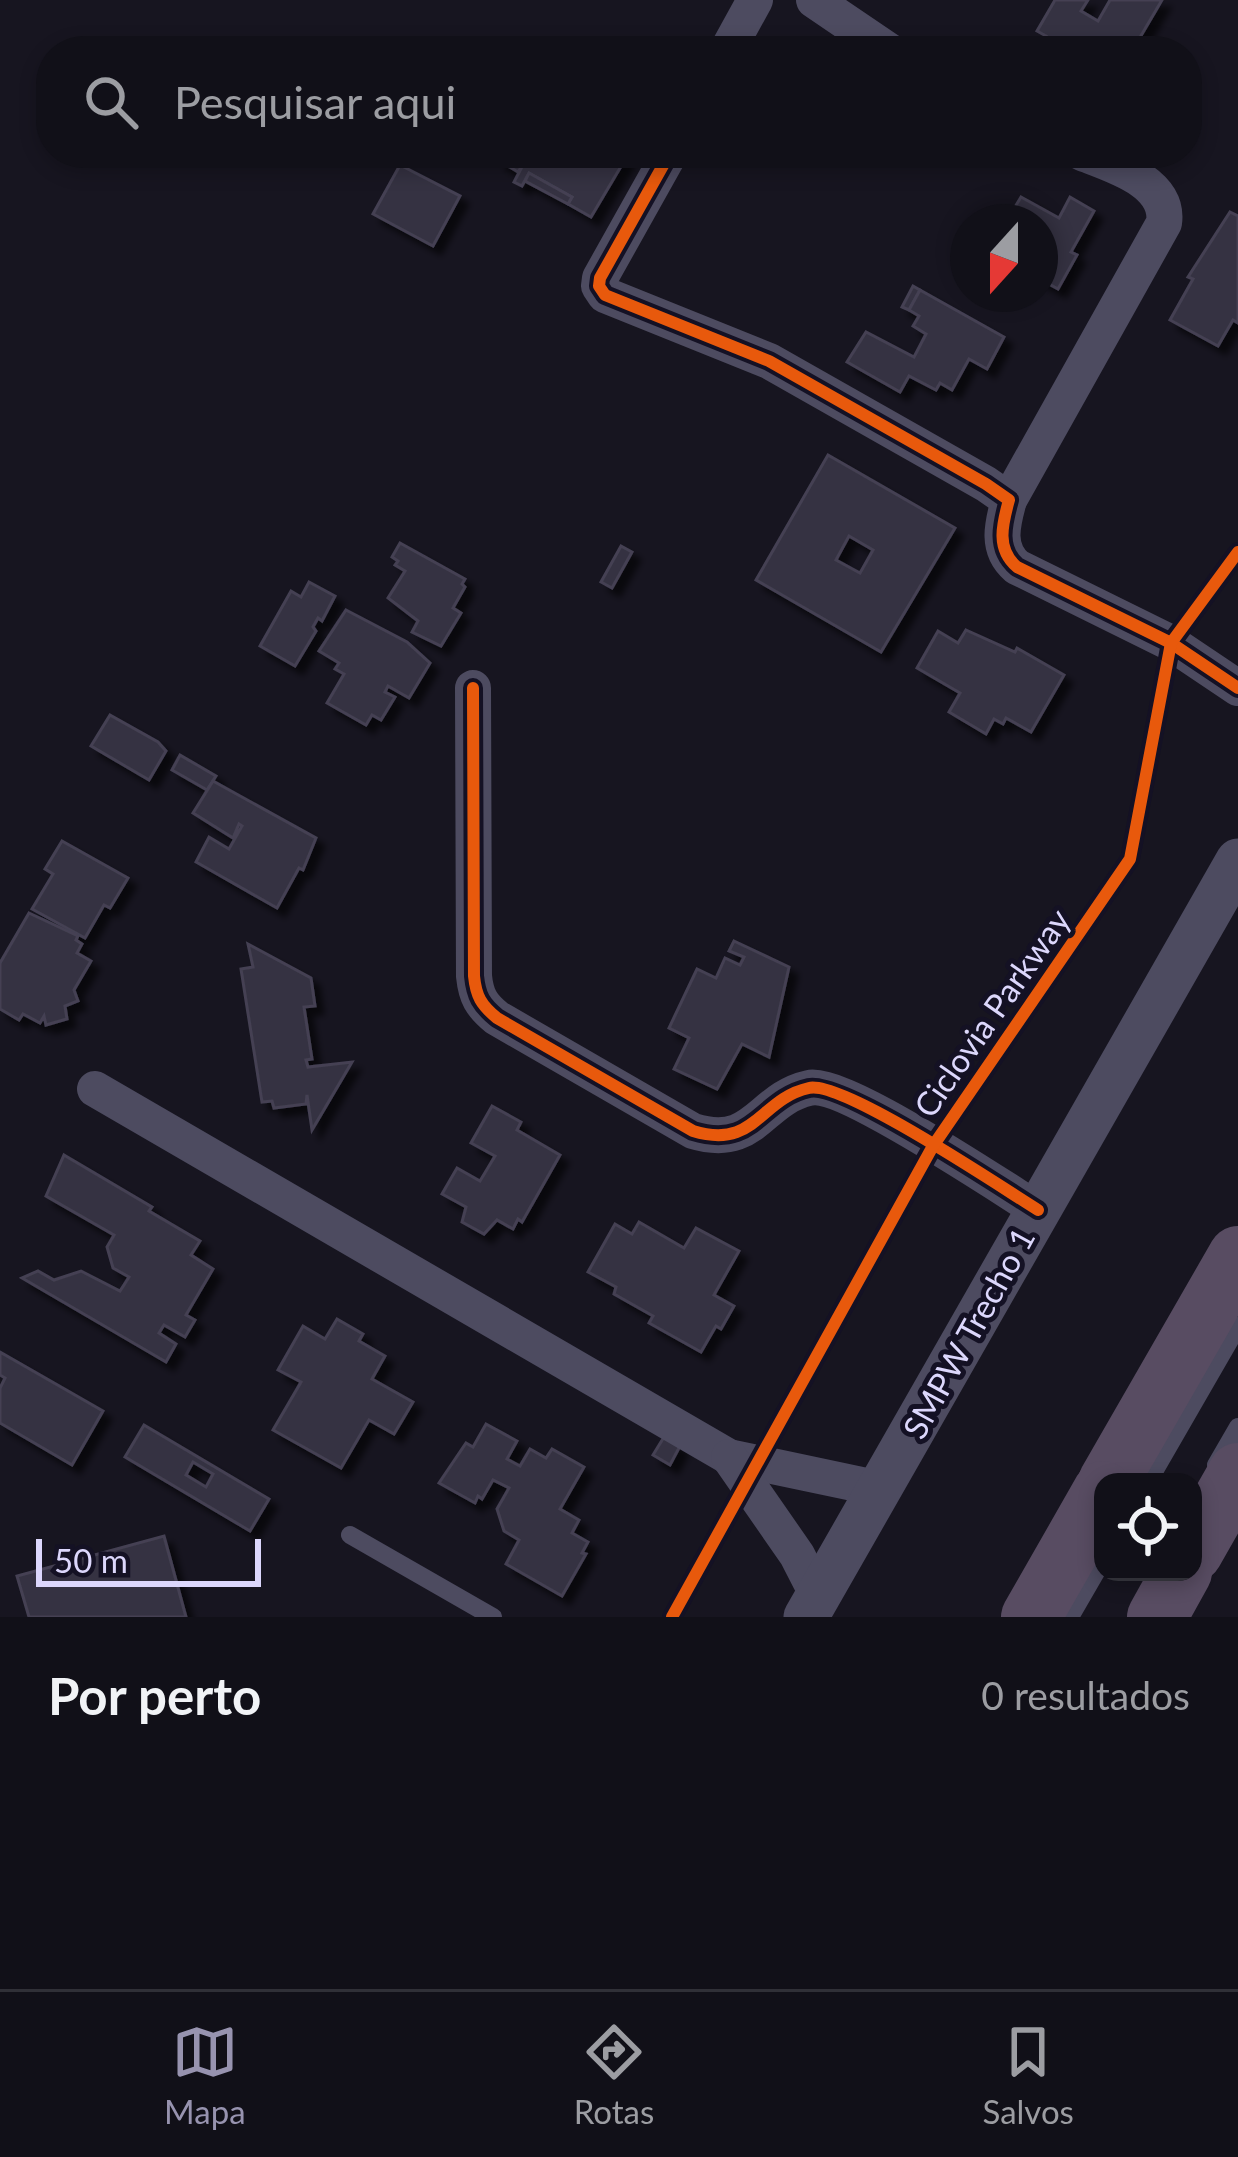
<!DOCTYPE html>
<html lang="pt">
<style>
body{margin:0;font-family:Lato,sans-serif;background:#1a1921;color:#f1f3f6}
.controls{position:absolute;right:36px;bottom:36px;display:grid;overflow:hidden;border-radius:24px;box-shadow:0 6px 18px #0003}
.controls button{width:108px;height:108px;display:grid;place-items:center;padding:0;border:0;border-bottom:3px solid #303037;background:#111018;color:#f1f3f6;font:60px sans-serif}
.compass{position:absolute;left:950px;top:204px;width:108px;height:108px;border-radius:50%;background:#111018;box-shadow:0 6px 18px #0003;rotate:201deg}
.scale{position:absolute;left:36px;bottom:30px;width:225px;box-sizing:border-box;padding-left:12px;border:6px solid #dcd7fc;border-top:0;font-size:33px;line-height:42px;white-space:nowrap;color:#dcd7fc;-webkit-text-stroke:9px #141124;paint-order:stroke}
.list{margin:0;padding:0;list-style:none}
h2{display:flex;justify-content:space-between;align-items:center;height:156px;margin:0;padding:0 48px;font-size:51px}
h2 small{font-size:39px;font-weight:400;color:#9c9da2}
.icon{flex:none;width:66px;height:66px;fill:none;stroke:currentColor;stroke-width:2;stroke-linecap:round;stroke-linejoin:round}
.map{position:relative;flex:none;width:1238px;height:1617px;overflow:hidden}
.search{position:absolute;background:#111018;box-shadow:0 6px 18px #0003;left:36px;right:36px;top:36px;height:132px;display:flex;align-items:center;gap:30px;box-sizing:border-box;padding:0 42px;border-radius:48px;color:#9c9da2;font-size:45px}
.sheet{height:372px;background:#111018}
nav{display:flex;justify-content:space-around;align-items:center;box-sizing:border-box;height:168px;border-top:3px solid #303037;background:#111018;font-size:33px;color:#9c9da2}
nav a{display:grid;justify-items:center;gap:6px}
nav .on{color:#9793af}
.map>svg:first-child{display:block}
</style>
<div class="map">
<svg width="1238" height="1617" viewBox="0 0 1238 1617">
<defs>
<filter id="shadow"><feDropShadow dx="8" dy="8" stdDeviation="3" flood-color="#0009"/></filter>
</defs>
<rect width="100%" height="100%" fill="#171520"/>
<!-- building -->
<g fill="#363342" stroke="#444153" stroke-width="3" fill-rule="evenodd" filter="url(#shadow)">
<path d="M1055,0H1088L1081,11L1098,21L1110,0H1162L1132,51H1037L1046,36L1037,31Z"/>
<path d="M502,153L525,161L518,172L498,160Z"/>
<path d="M511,153H621L626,158L591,217L568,204L572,197L529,173L522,186L514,182L525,161Z"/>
<path d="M400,165L460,196L433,246L373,214Z"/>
<path d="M529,173L572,197L568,204L525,181Z"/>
<path d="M1021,197L1059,218L1070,197L1094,211L1071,252L1077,255L1058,289L1040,279V222H1006Z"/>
<path d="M1230,212L1238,216V323L1233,320L1218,346L1170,320L1193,279L1188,277Z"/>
<path d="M967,231L968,232V265L953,256Z"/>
<path d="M913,286L920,290L909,310L902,307Z"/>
<path d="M920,290L1004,337L987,369L969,359L952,390L940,383L936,390L909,376L900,392L847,362L866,332L914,357L926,334L913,326L919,316L909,310Z"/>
<path d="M828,455L955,528L881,652L756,580ZM849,536L873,550L860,573L836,560Z"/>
<path d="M400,543L465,579L462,584L465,587L453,608L461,613L441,646L412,632L418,621L388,598L405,571L395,565L398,561L392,557Z"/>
<path d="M621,546L632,552L612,588L601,582Z"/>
<path d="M309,582L335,596L322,621L318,618L313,627L316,631L295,666L260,646L291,591L301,597Z"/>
<path d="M346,610L407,642L430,663L409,698L388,686L385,692L395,697L381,720L372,715L366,725L327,703L344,674L335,669L339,663L319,651Z"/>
<path d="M966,630L1015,652L1017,648L1064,675L1031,732L1006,718L1003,724L994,719L986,734L949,712L960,693L917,668L938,631L958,643Z"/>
<path d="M110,715L158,742L166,751L149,780L91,746Z"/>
<path d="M180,755L216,776L207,790L172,770Z"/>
<path d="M213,781L316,838L303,870L299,868L277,908L196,862L209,837L229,849L242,826L239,824L233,838L193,813Z"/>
<path d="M62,841L128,878L110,908L104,905L85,938L32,909L53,874L45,869Z"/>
<path d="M29,913L78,936L76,940L82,944L77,953L91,961L74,990L78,1001L65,1006L67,1019L46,1025L44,1016L40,1023L23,1014L19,1020L0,1009V963Z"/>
<path d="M734,941L789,967L769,1057L742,1044L717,1089L674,1069L689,1038L669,1028L697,969L716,978L725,958L740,965L744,957L729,951Z"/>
<path d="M248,944L311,978L315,1006L304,1007L312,1059L306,1060L308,1067L352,1062L312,1130L307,1095L306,1104L274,1108L272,1101L262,1102L241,969L253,967Z"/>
<path d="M492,1106L521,1122L517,1130L560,1155L522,1222L518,1219L513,1229L497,1220L484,1234L462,1222L466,1207L442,1194L457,1168L480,1181L495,1156L471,1143Z"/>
<path d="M64,1155L152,1207L149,1211L200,1241L191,1255L213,1269L186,1315L195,1320L185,1337L164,1325L159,1333L176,1344L166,1362L22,1278L38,1271L54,1280L81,1271L120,1291L129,1277L113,1268L107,1247L114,1235L46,1196Z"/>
<path d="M639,1222L684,1248L696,1228L739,1251L714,1295L734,1306L721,1329L716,1326L701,1352L649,1323L653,1316L614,1294L616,1287L588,1272L615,1224L632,1234Z"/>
<path d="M337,1319L363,1334L359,1341L385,1356L372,1379L413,1402L394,1434L369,1420L341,1468L273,1430L301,1382L278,1370L303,1326L325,1339Z"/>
<path d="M0,1352L103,1411L72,1465L0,1423V1388L5,1378L0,1375Z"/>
<path d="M486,1424L517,1441L507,1459L520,1466L530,1449L546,1458L552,1449L584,1467L560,1509L579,1520L572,1533L588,1542L582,1553L586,1554L562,1596L506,1564L519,1540L504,1531L497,1509L509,1488L493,1480L482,1499L478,1496L475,1503L439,1483L466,1443L473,1447Z"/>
<path d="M144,1425L269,1499L250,1531L125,1457ZM193,1462L213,1474L206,1487L186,1475Z"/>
<path d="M664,1437L680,1446L670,1465L653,1455Z"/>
<path d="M164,1536L186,1617H29L17,1576Z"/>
</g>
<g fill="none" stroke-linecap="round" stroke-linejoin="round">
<!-- service -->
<g stroke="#4d4b60" stroke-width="18">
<path d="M1216,1465L1238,1427"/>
<path d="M1148,1482L1238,1326"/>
<path d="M350,1535L493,1617"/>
<path d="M1070,1617L1103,1560"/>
</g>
<!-- minor -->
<g stroke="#4d4b60" stroke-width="36">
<path d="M814,0L889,51"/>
<path d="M727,51L755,0"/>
<path d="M670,153L600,278L599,286L605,295L769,361L986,484L1009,500C1002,525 996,549 1017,567L1171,643L1238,688"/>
<path d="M1009,500L1164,223C1170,182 1113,165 1082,153"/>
<path d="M473,688L474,976C476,996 481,1005 497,1018L693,1131C756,1150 759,1099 809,1088C842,1080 1001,1187 1038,1210"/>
<path d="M95,1089L729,1457L881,1489"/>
<path d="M729,1457L797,1555L818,1596"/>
</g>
<!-- tertiary -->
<path stroke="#4d4b60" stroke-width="45" d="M806,1617L1238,861"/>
<!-- trunk -->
<g stroke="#584c62" stroke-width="60">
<path d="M1108,1482L1238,1256"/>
<path d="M1193,1552L1238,1473"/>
<path d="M1031,1617L1103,1491"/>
<path d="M1157,1617L1182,1572"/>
</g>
<defs>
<g id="cycleway">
<path d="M670,153L600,278L599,286L605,295L769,361L986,484L1009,500C1002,525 996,549 1017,567L1171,643L1238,688"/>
<path d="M473,688L474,976C476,996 481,1005 497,1018L693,1131C756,1150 759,1099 809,1088C842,1080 1001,1187 1038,1210"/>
<path d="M672,1617L933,1146L1130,859L1171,643L1238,552"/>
</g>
</defs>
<!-- cycleway casing -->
<use href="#cycleway" stroke="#141124" stroke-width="20"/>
<!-- cycleway -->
<use href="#cycleway" stroke="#e8590c" stroke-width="12"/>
</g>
<g text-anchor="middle" stroke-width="10" stroke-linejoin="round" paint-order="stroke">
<!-- street labels -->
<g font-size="33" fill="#dcd7fc" stroke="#141124">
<text transform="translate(992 1013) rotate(-55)" y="12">Ciclovia Parkway</text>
<text transform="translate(969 1333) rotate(-61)" y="12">SMPW Trecho 1</text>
</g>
</g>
</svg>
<div class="controls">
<button><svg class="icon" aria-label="locate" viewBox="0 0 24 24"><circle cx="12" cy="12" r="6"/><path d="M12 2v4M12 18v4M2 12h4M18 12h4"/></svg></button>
</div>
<svg class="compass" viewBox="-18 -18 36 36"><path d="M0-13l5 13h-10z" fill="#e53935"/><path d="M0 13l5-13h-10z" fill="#9c9da2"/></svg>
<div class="scale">50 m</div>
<div class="search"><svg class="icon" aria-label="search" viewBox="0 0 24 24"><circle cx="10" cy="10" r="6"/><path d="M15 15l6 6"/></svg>Pesquisar aqui</div>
</div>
<section class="sheet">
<h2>Por perto<small>0 resultados</small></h2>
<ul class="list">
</ul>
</section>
<nav>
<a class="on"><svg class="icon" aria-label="map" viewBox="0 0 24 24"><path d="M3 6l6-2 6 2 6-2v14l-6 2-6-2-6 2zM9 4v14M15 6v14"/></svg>Mapa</a>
<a><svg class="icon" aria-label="directions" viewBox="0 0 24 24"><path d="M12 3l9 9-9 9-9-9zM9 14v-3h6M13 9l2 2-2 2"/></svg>Rotas</a>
<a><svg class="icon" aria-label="saved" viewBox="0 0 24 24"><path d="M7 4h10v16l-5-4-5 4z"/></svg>Salvos</a>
</nav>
